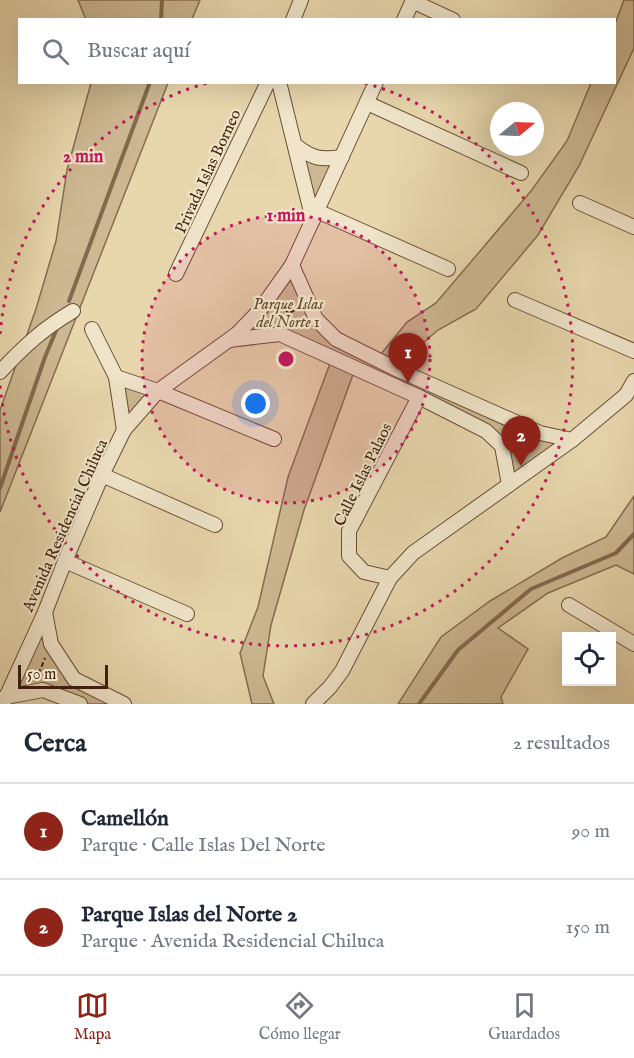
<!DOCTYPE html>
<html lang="es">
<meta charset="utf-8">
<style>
body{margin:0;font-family:"IM FELL English",serif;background:#f6f6f7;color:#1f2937}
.controls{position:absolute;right:18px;bottom:18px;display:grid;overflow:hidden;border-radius:0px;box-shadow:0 6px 24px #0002}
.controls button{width:54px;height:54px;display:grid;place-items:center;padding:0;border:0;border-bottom:2px solid #e0e1e3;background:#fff;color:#1f2937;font:30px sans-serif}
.compass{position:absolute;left:490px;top:102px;width:54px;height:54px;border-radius:50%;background:#fff;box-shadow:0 6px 24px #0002;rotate:71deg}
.scale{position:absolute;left:18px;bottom:15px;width:90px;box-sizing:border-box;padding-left:6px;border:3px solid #41200e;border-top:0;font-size:16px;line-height:21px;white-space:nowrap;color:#41200e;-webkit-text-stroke:4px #f0e5ca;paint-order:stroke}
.you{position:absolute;left:256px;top:404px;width:21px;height:21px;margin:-15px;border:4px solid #fff;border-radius:50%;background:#1a73e8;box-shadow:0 0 0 9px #1a73e833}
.badge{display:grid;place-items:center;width:39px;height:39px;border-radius:50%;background:#8f2418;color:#fff;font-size:20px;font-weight:700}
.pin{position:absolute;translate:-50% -50px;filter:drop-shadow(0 2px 3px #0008)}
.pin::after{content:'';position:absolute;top:32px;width:21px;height:18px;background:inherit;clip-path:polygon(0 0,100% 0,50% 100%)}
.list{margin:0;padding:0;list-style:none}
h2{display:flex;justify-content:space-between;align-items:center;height:78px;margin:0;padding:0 24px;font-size:26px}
h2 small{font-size:20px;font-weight:400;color:#747a83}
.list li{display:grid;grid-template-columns:39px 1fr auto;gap:18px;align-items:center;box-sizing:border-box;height:96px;padding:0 24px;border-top:2px solid #e0e1e3}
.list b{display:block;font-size:22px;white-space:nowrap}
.list p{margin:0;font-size:20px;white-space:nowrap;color:#747a83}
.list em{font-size:20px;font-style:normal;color:#747a83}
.icon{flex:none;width:33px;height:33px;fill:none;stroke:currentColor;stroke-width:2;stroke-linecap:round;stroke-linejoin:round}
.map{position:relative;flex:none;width:634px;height:704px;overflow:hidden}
.search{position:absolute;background:#fff;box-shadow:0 6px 24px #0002;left:18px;right:18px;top:18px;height:66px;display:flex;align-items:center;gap:15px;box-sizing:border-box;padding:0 21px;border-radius:0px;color:#747a83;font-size:22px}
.sheet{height:270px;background:#fff}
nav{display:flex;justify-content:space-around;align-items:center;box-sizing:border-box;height:84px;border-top:2px solid #e0e1e3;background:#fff;font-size:16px;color:#747a83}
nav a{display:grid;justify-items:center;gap:3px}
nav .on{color:#8f2418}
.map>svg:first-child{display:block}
</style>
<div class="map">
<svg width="634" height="704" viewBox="0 0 634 704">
<rect width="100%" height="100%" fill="#e8d7ad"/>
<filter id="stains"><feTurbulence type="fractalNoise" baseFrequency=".00333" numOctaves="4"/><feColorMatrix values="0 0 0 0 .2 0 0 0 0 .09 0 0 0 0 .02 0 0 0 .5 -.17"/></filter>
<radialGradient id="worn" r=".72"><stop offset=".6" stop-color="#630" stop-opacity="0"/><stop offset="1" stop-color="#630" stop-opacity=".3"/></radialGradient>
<!-- green -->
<g fill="#ccb892" stroke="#866c50" stroke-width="1.5">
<path d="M78,0H200L192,19L86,20Z"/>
<path d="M624,0H634V48L579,166L538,235L476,309L438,330L395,367L572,440L509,485L502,446L355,369L304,510L271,625L263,676L274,704H252L240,653L258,607L288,477L332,358L280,334L229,340L292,265L316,319L377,359L407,322L436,303L531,191L567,141L591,83L614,82L615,24Z"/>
<path d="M91,83H168L0,512V410L36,309L56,241L67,170Z"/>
<path d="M295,145L342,157L313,220Z"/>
<path d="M116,377L158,391L124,430Z"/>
<path d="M634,496V574L616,565L548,593L498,628L528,649L501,697L503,704H398L441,637L490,601L562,558L606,537Z"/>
<path d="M45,612L51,644L74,679L124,704H77L43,690L5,697Z"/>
</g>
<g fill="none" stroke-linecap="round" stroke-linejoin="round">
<!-- stream -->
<g stroke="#83694d" stroke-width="4">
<path d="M161,20L162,0"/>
<path d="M69,301L150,82"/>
<path d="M0,488L45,357L58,326"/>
<path d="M419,704L458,650L531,589L616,553L634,534"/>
</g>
<defs>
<g id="minor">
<path d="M412,1L453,20"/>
<path d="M293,20L301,0"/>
<path d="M404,20L413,0"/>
<path d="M279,82L313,220"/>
<path d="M367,103L521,173"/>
<path d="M295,145C313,159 320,160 342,157"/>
<path d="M580,203L634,227"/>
<path d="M317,211L448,269"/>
<path d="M292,265L316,319L336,339L394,368L540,433L572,440"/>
<path d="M176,274L268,82"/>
<path d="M515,300L634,351"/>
<path d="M92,329L116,377L124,430"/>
<path d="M229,340L280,334L419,397L486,431L502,446L509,485"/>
<path d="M0,372C23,347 44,328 73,311"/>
<path d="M116,377L158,391L274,439"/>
<path d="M102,475L215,525"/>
<path d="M65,561L187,614"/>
<path d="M390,578L364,572L349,556V531L419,397"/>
<path d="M569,605L634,644"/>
<path d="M45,612L51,644L74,679L124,704"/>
<path d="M5,697L43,690L80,704"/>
<path d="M3,704L45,612L65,561L102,475L124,430L158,391L237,334L260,310L292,265L376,82"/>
<path d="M313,704L330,687L342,671L390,578L413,553L572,440L626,395L634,381"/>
</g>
</defs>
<!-- minor casing -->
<use href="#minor" stroke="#6b4e36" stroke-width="16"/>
<!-- path -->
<g stroke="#41200e" stroke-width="2" stroke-dasharray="4.5 3" stroke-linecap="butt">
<path d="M278,305L289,313L299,308"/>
<path d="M283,323L289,313"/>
<path d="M33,678L38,675L45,658"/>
</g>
<!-- minor -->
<use href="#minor" stroke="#f0e5ca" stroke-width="14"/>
</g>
<!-- distance rings -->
<circle cx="286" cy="359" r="144" fill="#c2185b" fill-opacity=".12"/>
<g fill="none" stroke="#c2185b" stroke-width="3" stroke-dasharray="3 6">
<circle cx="286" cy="359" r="144"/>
<path d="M0 334A287 287 0 0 1 207 83M365 83A287 287 0 1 1 0 384"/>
</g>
<g text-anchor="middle" stroke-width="4.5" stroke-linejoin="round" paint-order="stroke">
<!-- street labels -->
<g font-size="16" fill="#41200e" stroke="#f0e5ca">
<text transform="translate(207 171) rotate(-65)" y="6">Privada Islas Borneo</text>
<text transform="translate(362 474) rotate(-64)" y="6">Calle Islas Palaos</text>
<text transform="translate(64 525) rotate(-66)" y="6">Avenida Residencial Chiluca</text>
</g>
<!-- park labels -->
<g font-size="16" font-style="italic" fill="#64462f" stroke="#f0e5ca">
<text x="288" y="309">Parque Islas<tspan x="288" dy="18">del Norte 1</tspan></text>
</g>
</g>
<circle cx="286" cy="359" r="9" fill="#c2185b" stroke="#f0e5ca" stroke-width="3"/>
<g font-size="18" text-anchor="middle" font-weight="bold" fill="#c2185b" stroke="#f0e5ca" stroke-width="4.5" stroke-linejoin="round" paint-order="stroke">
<text x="83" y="162">2 min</text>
<text x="286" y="221">1 min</text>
</g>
<rect width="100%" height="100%" filter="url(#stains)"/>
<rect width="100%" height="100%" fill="url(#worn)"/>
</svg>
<div class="controls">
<button><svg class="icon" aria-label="locate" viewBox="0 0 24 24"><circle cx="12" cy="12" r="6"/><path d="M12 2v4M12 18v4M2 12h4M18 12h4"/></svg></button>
</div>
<svg class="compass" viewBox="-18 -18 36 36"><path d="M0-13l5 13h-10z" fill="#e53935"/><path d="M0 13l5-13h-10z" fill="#747a83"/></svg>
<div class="scale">50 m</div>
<div class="you"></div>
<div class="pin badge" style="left:408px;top:383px">1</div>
<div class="pin badge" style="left:521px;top:466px">2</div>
<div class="search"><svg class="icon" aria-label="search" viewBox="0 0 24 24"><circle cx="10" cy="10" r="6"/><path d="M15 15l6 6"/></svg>Buscar aquí</div>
</div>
<section class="sheet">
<h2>Cerca<small>2 resultados</small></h2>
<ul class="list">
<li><span class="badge">1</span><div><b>Camellón</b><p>Parque · Calle Islas Del Norte</p></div><em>90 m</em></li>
<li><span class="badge">2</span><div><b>Parque Islas del Norte 2</b><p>Parque · Avenida Residencial Chiluca</p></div><em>150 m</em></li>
</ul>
</section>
<nav>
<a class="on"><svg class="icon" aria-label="map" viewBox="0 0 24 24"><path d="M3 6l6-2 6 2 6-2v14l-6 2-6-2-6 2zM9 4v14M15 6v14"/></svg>Mapa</a>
<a><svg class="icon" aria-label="directions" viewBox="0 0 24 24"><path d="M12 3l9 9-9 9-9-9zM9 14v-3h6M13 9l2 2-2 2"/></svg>Cómo llegar</a>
<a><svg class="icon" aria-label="saved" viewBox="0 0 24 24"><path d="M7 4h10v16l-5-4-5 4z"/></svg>Guardados</a>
</nav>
